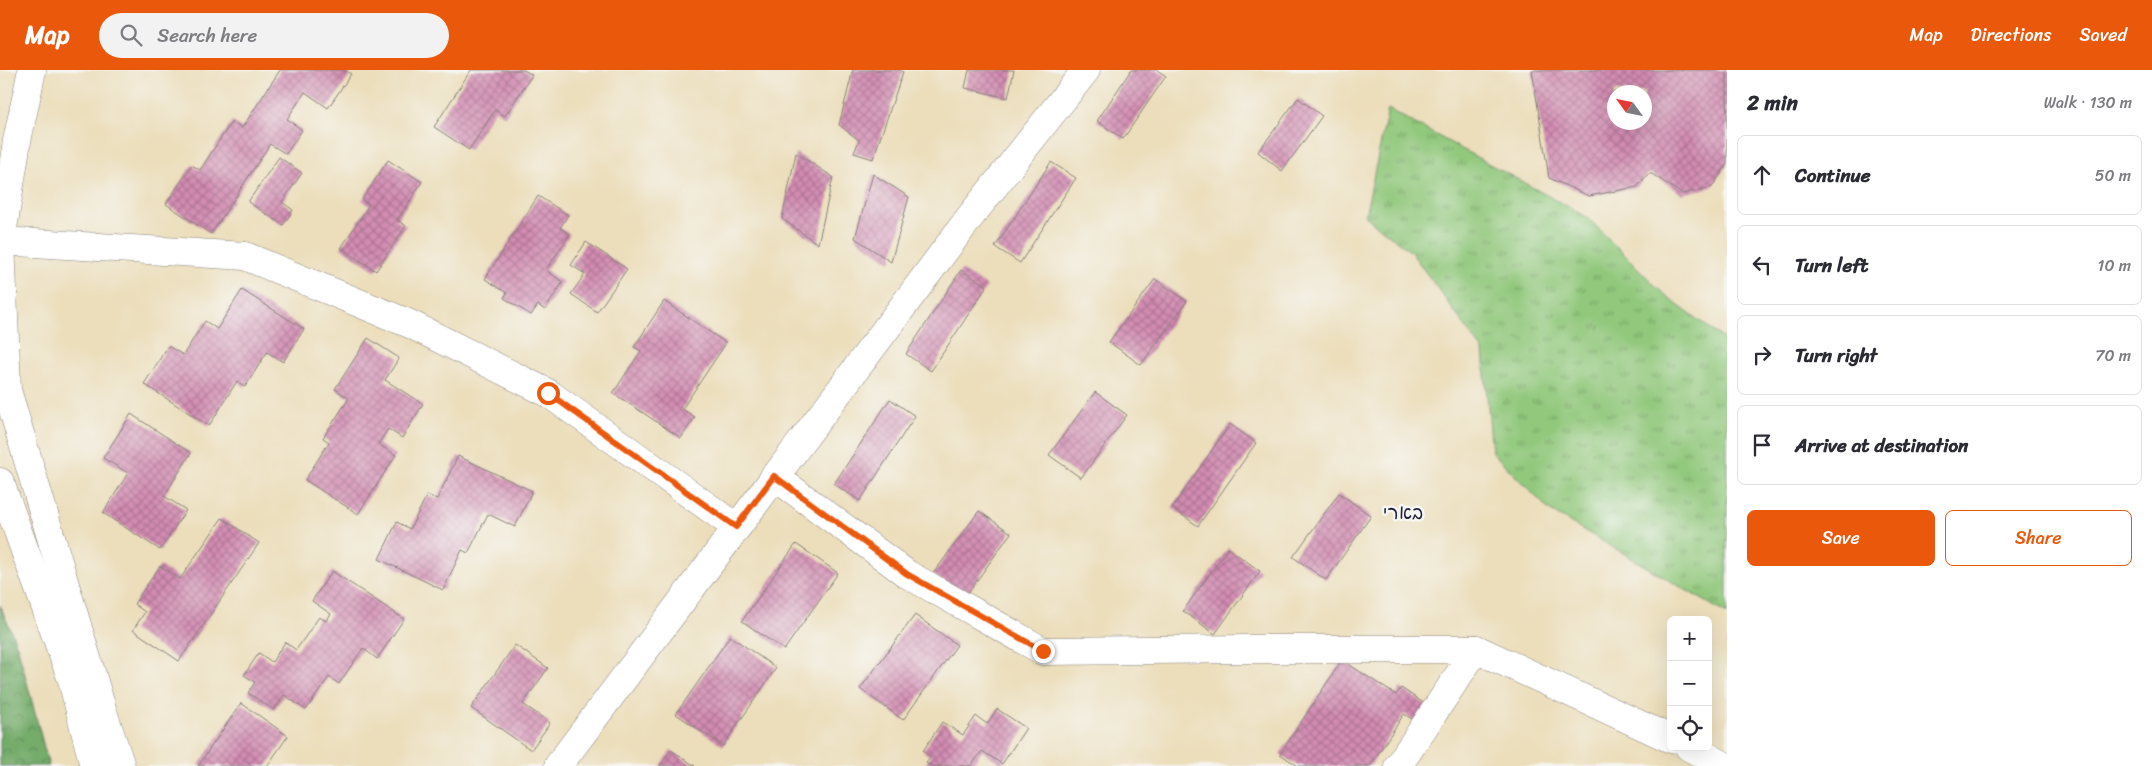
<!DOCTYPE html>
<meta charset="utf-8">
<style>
body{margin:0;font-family:Sriracha,"Playpen Sans Hebrew",sans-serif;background:#f2f2f3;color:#2b2b33}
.controls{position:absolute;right:15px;bottom:15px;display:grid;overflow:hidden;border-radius:8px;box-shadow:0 5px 20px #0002}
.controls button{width:45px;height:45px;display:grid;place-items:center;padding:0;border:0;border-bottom:1px solid #e1e1e2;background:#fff;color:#2b2b33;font:25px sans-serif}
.compass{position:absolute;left:1607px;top:15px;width:45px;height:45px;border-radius:50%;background:#fff;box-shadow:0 5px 20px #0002;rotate:303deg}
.stop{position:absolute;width:15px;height:15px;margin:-11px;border:4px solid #ea580c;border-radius:50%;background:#fff}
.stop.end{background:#ea580c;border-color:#fff;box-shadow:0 1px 5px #0008}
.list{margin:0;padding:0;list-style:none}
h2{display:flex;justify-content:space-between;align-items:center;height:65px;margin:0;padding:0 20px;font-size:21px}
h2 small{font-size:16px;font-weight:400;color:#7c7c81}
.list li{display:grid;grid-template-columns:32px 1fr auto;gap:15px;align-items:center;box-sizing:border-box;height:80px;margin:0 10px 10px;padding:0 10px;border:1px solid #e1e1e2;border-radius:8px}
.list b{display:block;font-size:19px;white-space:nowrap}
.list em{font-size:16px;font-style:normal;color:#7c7c81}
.actions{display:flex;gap:10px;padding:15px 20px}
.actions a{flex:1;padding:11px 0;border:1px solid #ea580c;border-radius:8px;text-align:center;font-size:18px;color:#ea580c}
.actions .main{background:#ea580c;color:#fff}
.icon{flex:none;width:28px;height:28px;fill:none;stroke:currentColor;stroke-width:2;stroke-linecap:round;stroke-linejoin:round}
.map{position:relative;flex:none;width:1727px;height:696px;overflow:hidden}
header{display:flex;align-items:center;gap:30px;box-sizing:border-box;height:70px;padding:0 25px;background:#ea580c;color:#fff}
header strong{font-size:24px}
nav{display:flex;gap:28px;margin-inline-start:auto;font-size:18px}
.search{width:350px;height:45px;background:#f2f2f3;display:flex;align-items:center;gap:12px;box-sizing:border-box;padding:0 18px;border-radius:28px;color:#7c7c81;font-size:19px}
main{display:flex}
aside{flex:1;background:#fff}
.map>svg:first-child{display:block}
</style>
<header>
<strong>Map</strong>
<div class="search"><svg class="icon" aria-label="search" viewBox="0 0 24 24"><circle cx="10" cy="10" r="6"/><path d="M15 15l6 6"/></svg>Search here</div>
<nav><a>Map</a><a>Directions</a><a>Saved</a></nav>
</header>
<main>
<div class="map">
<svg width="1727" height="696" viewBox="0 0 1727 696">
<defs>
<pattern id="forest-crowns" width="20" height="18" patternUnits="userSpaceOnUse" patternTransform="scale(1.25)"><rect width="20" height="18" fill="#74ac6b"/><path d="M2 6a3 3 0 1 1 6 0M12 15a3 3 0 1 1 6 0" fill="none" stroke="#5f8c59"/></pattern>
<pattern id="park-tufts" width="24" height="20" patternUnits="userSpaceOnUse" patternTransform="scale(1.25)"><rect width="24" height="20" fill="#91c87b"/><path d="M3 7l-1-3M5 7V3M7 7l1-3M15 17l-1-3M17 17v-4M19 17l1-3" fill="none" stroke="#76a266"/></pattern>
<pattern id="building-cross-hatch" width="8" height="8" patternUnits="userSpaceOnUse" patternTransform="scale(1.25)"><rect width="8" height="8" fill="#d38cb2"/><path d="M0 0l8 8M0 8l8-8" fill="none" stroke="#ab7292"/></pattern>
</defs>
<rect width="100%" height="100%" fill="#f6f6f2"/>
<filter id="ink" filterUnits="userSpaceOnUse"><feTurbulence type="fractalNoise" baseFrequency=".02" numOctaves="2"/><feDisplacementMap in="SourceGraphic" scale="10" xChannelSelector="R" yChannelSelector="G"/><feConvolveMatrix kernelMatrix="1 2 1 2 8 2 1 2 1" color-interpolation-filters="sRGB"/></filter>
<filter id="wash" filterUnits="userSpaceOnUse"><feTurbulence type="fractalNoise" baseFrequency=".0096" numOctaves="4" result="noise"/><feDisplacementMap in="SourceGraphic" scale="20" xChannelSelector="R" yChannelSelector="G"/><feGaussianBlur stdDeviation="1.12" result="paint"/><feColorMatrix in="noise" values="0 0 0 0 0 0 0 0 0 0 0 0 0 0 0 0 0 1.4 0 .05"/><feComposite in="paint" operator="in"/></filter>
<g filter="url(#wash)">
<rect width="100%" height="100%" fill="#ecdebb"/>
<!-- forest -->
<path fill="url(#forest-crowns)" stroke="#4b6753" d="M0,535L18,578L49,696H0Z"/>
<!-- park -->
<path fill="url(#park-tufts)" stroke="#5a755b" d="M1388,39L1587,147L1668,228L1727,271V544L1549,440L1492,382L1483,281L1411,182L1365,146Z"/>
<g id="blocks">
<!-- building -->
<g fill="url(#building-cross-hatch)" fill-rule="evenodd">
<path d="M280,0H344L351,4L328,38L305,22L287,49L302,60L286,84L270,74L211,164L166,134L192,95L200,100L232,51L242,58Z"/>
<path d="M471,0H524L532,5L505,46L495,40L469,80L434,57Z"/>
<path d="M853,0H900L903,2L873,89L854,83L859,70L839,55Z"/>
<path d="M969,0H1014L1008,28L965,18Z"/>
<path d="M1131,0H1157L1166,6L1123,69L1097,51Z"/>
<path d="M1532,0H1727V94L1712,117L1682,124L1652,104H1648L1637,117L1589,126L1549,108ZM1614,22H1644V52H1614Z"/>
<path d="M1298,28L1322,46L1282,101L1258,82Z"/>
<path d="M796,83L833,107L818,174L782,149Z"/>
<path d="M279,87L302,103L282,132L293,140L283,155L248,132Z"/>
<path d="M388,90L422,112L397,150L406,156L376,201L341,178L369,135L362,130Z"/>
<path d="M1051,92L1076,108L1020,193L995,177Z"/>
<path d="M873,104L909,127L891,192L855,168Z"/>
<path d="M538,126L568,145L560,158L570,164L546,200L563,212L545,240L538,235L531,245L504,228L507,223L485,209Z"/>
<path d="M586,172L627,199L597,242L571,224L585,204L571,195Z"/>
<path d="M961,200L987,216L931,301L906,284Z"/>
<path d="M1155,209L1187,231L1141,295L1109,272Z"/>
<path d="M242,220L304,259L283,292L267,282L245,317L237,311L209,356L144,314L168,276L183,285L205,251L217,259Z"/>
<path d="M664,231L726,273L682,339L695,347L681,368L613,323L641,281L634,277Z"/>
<path d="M368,268L399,288L385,310L423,334L402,368L388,359L378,374L396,385L358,444L305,410L329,372L323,368L349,328L335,319Z"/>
<path d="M1095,322L1127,345L1081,408L1049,385Z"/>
<path d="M890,329L915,346L860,431L834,414Z"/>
<path d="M131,344L191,383L164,426L186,440L160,480L103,443L128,403L103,388Z"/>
<path d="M1230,354L1256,373L1198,456L1172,438Z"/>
<path d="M458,386L532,421L515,457L488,444L468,483L462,480L443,520L379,489L397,452L410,459L427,425L437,429Z"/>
<path d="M1339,423L1371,446L1326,510L1293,487Z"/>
<path d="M979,441L1011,463L965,527L933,504Z"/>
<path d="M222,448L259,473L179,591L133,560L145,542L134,534L160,496L180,509Z"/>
<path d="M796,474L838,503L784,580L742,551Z"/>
<path d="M1228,478L1260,501L1215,564L1183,541Z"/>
<path d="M332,501L404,549L377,589L363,578L339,614L329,607L306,640L284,625L274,640L248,623L255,612L244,605L259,583L272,592L285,572L296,580L319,547L326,551L331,544L312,531Z"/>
<path d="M915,545L957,575L903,650L860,619Z"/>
<path d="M730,566L776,598L723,676L676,644Z"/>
<path d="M515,575L548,598L523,634L550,653L531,680L471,638Z"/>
<path d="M1342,590L1396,625L1401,618L1428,636L1417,652L1404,644L1370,696H1298L1280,684Z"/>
<path d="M241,633L288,666L267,696H198Z"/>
<path d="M997,639L1026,658L1002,694L982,681L971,696H931L926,693L931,687L923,681L942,652L963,665L976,646L987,654Z"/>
<path d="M671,680L695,696H660Z"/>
</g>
</g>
</g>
<g filter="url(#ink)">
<use href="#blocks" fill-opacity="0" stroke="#87807b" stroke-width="1"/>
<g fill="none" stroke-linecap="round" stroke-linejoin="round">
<defs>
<g id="street">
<path d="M32,0L17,71L1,171L7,320L103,642L121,696"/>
<path d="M1,171L245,186L410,254L548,323L736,457"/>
<path d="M774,406L907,504L1043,581L1253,579H1476L1671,669"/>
<path d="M1689,677L1725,696"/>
<path d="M558,696L970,147L1086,0"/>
<path d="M1398,696L1476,579"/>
</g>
<path id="secondary" d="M0,412L72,610L94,696"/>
</defs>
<!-- street casing -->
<use href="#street" stroke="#87807b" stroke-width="29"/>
<!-- secondary casing -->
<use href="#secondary" stroke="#87807b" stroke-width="29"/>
<!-- street -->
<use href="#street" stroke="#fff" stroke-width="28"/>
<!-- secondary -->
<use href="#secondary" stroke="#fff" stroke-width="28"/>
</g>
</g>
<g fill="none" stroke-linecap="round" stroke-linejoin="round" filter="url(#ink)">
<!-- route -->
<path stroke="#ea580c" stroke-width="6" d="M548,323L736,457L774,406L907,504L1043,581"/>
</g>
<g text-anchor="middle" stroke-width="5" stroke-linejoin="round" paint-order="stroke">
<!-- quarter labels -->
<g font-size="19" fill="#22223b" stroke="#f6f6f2">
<text x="1403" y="449">בארי</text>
</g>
</g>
</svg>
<div class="controls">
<button>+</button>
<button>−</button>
<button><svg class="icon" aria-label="locate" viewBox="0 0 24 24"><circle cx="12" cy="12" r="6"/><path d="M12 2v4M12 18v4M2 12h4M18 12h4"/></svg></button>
</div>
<svg class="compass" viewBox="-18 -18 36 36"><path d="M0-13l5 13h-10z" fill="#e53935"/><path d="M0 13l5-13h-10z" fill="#7c7c81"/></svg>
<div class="stop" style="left:548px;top:323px"></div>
<div class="stop end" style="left:1043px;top:581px"></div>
</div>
<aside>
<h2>2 min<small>Walk · 130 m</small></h2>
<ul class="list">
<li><svg class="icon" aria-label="ahead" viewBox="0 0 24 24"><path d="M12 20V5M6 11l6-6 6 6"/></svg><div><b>Continue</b></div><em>50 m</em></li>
<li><svg class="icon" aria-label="left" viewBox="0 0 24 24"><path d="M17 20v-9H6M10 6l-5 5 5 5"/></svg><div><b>Turn left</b></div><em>10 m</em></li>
<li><svg class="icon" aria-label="right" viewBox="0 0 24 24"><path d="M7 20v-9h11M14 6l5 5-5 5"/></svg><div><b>Turn right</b></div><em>70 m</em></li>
<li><svg class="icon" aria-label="arrive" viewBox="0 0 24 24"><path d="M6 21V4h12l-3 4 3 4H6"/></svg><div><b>Arrive at destination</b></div></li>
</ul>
<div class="actions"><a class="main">Save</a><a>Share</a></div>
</aside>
</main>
